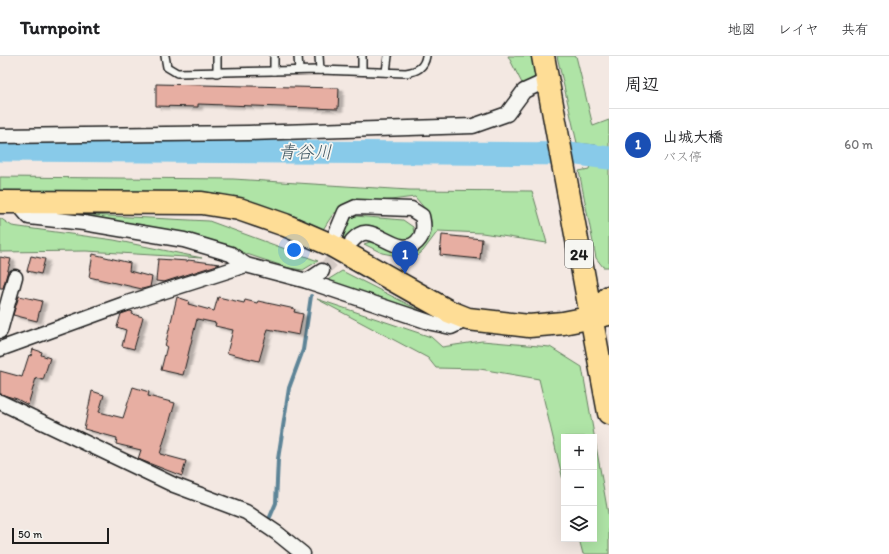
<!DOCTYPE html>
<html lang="ja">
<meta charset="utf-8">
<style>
body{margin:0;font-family:Itim,"Klee One",sans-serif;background:#f6f6f6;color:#202124}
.controls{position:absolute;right:12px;bottom:12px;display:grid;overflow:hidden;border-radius:0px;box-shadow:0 4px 16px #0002}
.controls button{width:36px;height:36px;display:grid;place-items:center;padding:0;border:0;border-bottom:1px solid #e0e0e0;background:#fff;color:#202124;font:20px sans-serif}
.scale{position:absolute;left:12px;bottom:10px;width:97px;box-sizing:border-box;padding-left:4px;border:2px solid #1c1c1c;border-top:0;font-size:11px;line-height:14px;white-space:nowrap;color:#1c1c1c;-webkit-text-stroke:3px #f6f6f2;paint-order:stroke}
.you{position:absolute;left:294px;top:194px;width:14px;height:14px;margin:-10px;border:3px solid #fff;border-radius:50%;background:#1a73e8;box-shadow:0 0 0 6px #1a73e833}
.badge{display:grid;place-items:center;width:26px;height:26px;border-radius:50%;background:#0f766e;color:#fff;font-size:13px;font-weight:700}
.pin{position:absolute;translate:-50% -33px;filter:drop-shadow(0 1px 2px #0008)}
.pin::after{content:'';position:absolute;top:21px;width:14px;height:12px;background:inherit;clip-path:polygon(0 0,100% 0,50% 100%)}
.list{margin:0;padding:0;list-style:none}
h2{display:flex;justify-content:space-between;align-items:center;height:52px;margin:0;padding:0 16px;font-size:17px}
h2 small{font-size:13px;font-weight:400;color:#757577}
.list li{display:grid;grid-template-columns:26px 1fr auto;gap:12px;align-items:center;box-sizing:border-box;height:72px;padding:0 16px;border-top:1px solid #e0e0e0}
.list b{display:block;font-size:15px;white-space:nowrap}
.list p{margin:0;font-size:13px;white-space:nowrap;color:#757577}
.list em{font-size:13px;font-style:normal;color:#757577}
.icon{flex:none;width:22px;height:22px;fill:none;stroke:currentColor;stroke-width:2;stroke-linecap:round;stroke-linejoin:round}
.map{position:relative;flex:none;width:609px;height:498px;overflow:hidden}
header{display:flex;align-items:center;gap:24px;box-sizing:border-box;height:56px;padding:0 20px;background:#fff;border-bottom:1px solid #e0e0e0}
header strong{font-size:19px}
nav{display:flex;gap:22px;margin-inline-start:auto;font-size:14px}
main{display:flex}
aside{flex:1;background:#fff}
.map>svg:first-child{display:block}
</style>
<header>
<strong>Turnpoint</strong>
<nav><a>地図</a><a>レイヤ</a><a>共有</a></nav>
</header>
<main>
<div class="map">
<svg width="609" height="498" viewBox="0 0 609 498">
<defs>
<filter id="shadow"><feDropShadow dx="4.5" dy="2.5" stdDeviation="1" flood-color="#0004"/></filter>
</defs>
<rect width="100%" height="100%" fill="#f3e8e2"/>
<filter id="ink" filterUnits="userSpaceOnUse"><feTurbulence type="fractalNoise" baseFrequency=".025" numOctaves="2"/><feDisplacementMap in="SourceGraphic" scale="8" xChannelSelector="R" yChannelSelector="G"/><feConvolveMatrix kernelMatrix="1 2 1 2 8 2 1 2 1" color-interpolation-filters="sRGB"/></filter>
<g filter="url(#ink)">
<!-- green -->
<g fill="#afe4a6" stroke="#668061">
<path d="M508,0H534L541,22L524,31Z"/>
<path d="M557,0H576L593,70L609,64V211H603L596,202L579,115L589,113L596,89L577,87Z"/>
<path d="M0,121L233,123L409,134L532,135L547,187L482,177L438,175L423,195L413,203L382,197L364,188L373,185L424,187C437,164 431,160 415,141L350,149L333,158L322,175L123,140L0,135Z"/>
<path d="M50,157L209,165L318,205L303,214L289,212L189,179Z"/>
<path d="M355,160L403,164L413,171L414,178L408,186L381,183L345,185L342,178L344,166Z"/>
<path d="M0,162L12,170L114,184L202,202L86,195L0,196Z"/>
<path d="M342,215L439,264L326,225Z"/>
<path d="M317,243L431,281L442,291L482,285L550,291L582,311L609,463V498H583L579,483H594V381H564V428L539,323L480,313L436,312L428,302Z"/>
</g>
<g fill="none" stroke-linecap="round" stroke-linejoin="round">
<!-- stream -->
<path stroke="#5d8497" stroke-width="4" d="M267,468L276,447L278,403L289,332L303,294L311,240"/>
<!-- river -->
<path stroke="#88cae9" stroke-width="23" d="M0,94L578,98L609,102"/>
</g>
<!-- building -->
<g fill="#e7aea2" stroke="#1c1c1c" filter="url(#shadow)">
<path d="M156,28L339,32L338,53L198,48V51L156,50Z"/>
<path d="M442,179L482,183L480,203L440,199Z"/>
<path d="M93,198L130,207L129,215L152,221L150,231L142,233L89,221Z"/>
<path d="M31,200L45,203L41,218L27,215Z"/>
<path d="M0,201L11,203L3,232H0Z"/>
<path d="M158,203L188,205V204L220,208L164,226L156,225Z"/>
<path d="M19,240L42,245L37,265L13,259Z"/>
<path d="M177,241L189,245L188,248L214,255L218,241L244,247L245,244L257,247L258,245L295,253L294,256L303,258L299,279L268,273L259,305L227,297L233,274L215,270L216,267L197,263L183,319L161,314L167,290H165Z"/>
<path d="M130,255L133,256L132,258L143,261L134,293L122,290L126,274L117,271L121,258Z"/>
<path d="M33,293L42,296L41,299L50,302L43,324L36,322L28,349L17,343L0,338V315L22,321L29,299L31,300Z"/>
<path d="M133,331L149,336L148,340L175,347L160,398L186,405L182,420L138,403L141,394L116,388L117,382L84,373L92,335L104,339L99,356L123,362Z"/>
</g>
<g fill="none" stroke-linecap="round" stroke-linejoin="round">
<!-- street-tunnel -->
<path stroke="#d3c9c4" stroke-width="14" stroke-dasharray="14 7" stroke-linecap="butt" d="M322,215L347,190"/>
<defs>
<g id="lane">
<path d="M165,0L167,11L177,17L320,14L406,17C417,15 424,12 426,0"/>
<path d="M217,0V17"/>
<path d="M298,0L299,14"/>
<path d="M319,0L320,14"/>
<path d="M362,0V15"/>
<path d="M274,15V0"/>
<path d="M386,16L388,0"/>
</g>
<g id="street">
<path d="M0,80L248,77L473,70L507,58L524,35L548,24"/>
<path d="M17,147L29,161L84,167L184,184L231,198L246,209L307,225L432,267L451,271L468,263"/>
<path d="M331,189L345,156L356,151L411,153L422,160C424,169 425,178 417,186C403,200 383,179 368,177C361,176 357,180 352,185"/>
<path d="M307,225L322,215"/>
<path d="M0,275L15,221"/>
<path d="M0,293L124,248L246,209"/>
<path d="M0,346L174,429L246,456L277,477L303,498"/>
</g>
<g id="highway">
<path d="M543,0L609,357"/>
<path d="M0,146L202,147L239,153L285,169L331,189L448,255L468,263L529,270L563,267L609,258"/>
<path d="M591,260L609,241"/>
</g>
</defs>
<!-- lane casing -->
<use href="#lane" stroke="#1c1c1c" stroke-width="10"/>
<!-- street casing -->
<use href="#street" stroke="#1c1c1c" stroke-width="17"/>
<!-- highway casing -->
<use href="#highway" stroke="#1c1c1c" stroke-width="25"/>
<!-- lane -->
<use href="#lane" stroke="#f6f6f2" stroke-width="7"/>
<!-- street -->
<use href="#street" stroke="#f6f6f2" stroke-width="14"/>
<!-- highway -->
<use href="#highway" stroke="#fedd96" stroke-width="22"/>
</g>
</g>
<g text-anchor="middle" stroke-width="3.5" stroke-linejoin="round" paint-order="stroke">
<!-- shield labels -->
<rect fill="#f6f6f2" stroke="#5d5d5c" stroke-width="1" x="565" y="184" width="28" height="28" rx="3"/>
<g font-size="16" font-weight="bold" fill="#1c1c1c">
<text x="579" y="204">24</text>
</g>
<!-- water labels -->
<g font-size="18" font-style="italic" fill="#425964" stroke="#f6f6f2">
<text x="305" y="102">青谷川</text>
</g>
</g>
</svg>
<div class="controls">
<button>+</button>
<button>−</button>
<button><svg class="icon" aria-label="layers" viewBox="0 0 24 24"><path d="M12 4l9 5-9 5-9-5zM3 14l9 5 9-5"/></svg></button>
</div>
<div class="scale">50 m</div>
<div class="you"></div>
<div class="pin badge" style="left:405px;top:218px;background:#1a4fb4">1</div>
</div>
<aside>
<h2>周辺<small></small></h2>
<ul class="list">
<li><span class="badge" style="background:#1a4fb4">1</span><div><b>山城大橋</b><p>バス停</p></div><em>60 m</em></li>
</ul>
</aside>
</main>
